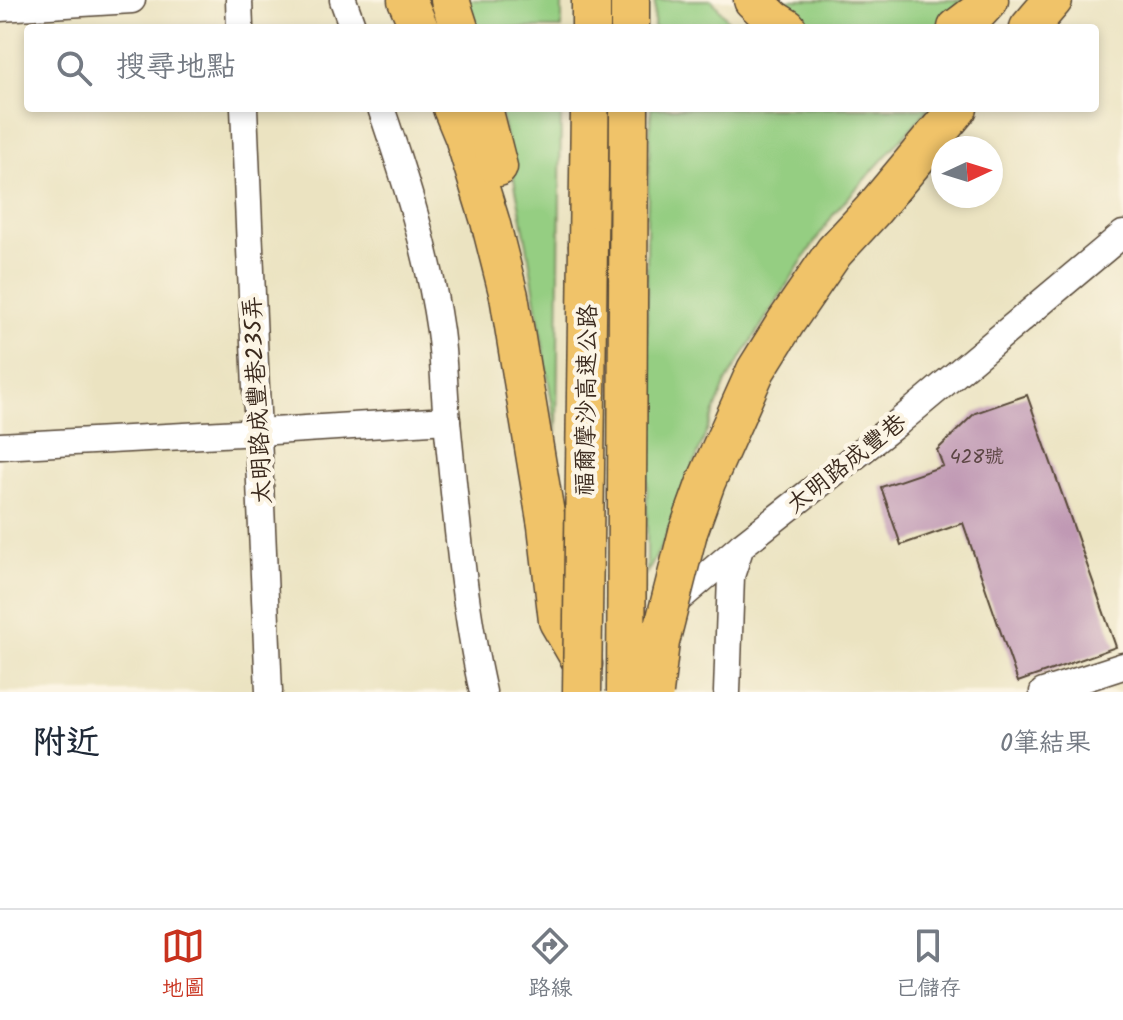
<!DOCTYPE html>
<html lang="zh-TW">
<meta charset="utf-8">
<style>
body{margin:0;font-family:Kalam,"LXGW WenKai TC",sans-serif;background:#f6f6f7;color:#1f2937}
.compass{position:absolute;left:931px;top:136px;width:72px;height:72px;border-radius:50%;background:#fff;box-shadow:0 4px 12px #0003;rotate:86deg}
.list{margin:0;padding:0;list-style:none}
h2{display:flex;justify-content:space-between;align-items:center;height:104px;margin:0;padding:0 32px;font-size:34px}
h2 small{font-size:26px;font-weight:400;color:#747a83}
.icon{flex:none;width:44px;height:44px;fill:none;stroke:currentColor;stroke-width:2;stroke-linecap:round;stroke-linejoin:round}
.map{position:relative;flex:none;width:1123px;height:692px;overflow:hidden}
.search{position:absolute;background:#fff;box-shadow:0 4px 12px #0003;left:24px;right:24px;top:24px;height:88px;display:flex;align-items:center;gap:20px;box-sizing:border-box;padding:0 28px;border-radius:8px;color:#747a83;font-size:30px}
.sheet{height:216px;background:#fff}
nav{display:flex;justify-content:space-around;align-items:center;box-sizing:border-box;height:112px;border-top:2px solid #e0e1e3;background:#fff;font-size:22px;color:#747a83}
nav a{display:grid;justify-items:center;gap:4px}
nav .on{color:#c8321e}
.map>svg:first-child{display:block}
</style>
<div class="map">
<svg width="1123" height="692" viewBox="0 0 1123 692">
<rect width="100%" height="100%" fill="#fcf5e5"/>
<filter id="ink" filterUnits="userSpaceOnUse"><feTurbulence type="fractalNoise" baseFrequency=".0125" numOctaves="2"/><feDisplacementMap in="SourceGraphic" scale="16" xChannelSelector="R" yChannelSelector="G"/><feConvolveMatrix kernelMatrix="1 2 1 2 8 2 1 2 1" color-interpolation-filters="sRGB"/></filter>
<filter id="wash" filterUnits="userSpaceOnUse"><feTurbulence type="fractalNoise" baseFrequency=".006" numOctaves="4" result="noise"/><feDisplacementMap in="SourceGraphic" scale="32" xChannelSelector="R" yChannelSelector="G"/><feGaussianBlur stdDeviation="1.8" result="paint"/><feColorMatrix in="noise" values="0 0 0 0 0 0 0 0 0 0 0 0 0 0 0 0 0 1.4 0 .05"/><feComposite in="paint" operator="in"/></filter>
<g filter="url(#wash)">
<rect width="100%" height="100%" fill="#ebe3c1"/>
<!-- green -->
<g fill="#95ce82" stroke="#687c50" stroke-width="2">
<path d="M463,0H562V28H473Z"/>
<path d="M655,0H712L734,28H654Z"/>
<path d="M776,0H971L960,13L936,28H818L790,13Z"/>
<path d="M500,108H561L557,434L527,245Z"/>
<path d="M651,108H929L835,212L798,267L726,382L664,541L647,574V221Z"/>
</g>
<g id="blocks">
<!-- building -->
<path fill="#c099b4" d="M1027,395L1116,647L1018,682L963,523L901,545L881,487L943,466L937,450L975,413Z"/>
</g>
</g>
<g filter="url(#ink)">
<use href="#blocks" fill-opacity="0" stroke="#554636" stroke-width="2"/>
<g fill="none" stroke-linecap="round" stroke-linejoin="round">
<defs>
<g id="minor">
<path d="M239,0L240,28"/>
<path d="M343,0L353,28"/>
<path d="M0,8L132,0"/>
<path d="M244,108L269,692"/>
<path d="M381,108C406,181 429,254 440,331C444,361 444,391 447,421C456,510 463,605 483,692"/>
<path d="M0,446L258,432L447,420"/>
<path d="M666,610L741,546L900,421L1123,234"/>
<path d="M727,692L731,576L741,546"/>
<path d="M1043,692L1123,666"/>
</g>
<g id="highway">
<path d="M407,0L419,28"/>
<path d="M450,0L459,28"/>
<path d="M753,0L774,20L787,28"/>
<path d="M591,28V0"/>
<path d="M630,28V0"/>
<path d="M957,28L978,12L989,0"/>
<path d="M1029,28L1053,0"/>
<path d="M452,108L464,137L490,221L509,296L547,526L558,621L583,664"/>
<path d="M483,108L498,167"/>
<path d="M588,245L590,108"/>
<path d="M688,532L706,482L756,370L786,322L834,252L872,211L958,108"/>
</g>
</defs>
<!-- minor casing -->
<use href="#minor" stroke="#554636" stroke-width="29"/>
<!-- highway casing -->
<use href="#highway" stroke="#554636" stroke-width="41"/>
<!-- minor -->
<use href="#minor" stroke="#fff" stroke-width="26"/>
<!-- highway -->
<use href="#highway" stroke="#f0c369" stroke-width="38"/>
<defs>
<g id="highway-bridge">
<path d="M582,692L588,245"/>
<path d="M626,692L629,108"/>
<path d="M654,692L660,642L688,532"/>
</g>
</defs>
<!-- highway-bridge casing -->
<use href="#highway-bridge" stroke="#554636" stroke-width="41" stroke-linecap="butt"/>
<!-- highway-bridge -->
<use href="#highway-bridge" stroke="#f0c369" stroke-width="38"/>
</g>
</g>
<g text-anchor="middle" stroke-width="8" stroke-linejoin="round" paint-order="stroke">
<!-- number labels -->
<g font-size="20" fill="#5c4644">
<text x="977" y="463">428號</text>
</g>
<!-- street labels -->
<g font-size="24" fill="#3b2a1e" stroke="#fcf5e5">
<text transform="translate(257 400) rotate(-93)" y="8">太明路成豐巷235弄</text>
<text transform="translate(586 400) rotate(-89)" y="8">福爾摩沙高速公路</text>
<text transform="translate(846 463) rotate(-38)" y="8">太明路成豐巷</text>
</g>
</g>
</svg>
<svg class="compass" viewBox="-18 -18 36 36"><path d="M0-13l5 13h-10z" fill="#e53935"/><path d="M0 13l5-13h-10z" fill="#747a83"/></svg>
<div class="search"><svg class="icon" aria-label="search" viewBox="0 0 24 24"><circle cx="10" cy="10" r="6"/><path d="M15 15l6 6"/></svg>搜尋地點</div>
</div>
<section class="sheet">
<h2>附近<small>0筆結果</small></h2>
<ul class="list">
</ul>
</section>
<nav>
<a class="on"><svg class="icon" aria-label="map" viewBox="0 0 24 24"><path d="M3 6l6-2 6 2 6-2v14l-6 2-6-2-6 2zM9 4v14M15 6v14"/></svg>地圖</a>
<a><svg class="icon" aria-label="directions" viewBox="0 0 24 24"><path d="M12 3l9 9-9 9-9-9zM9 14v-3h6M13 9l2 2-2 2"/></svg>路線</a>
<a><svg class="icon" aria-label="saved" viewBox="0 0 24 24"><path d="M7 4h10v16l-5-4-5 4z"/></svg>已儲存</a>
</nav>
